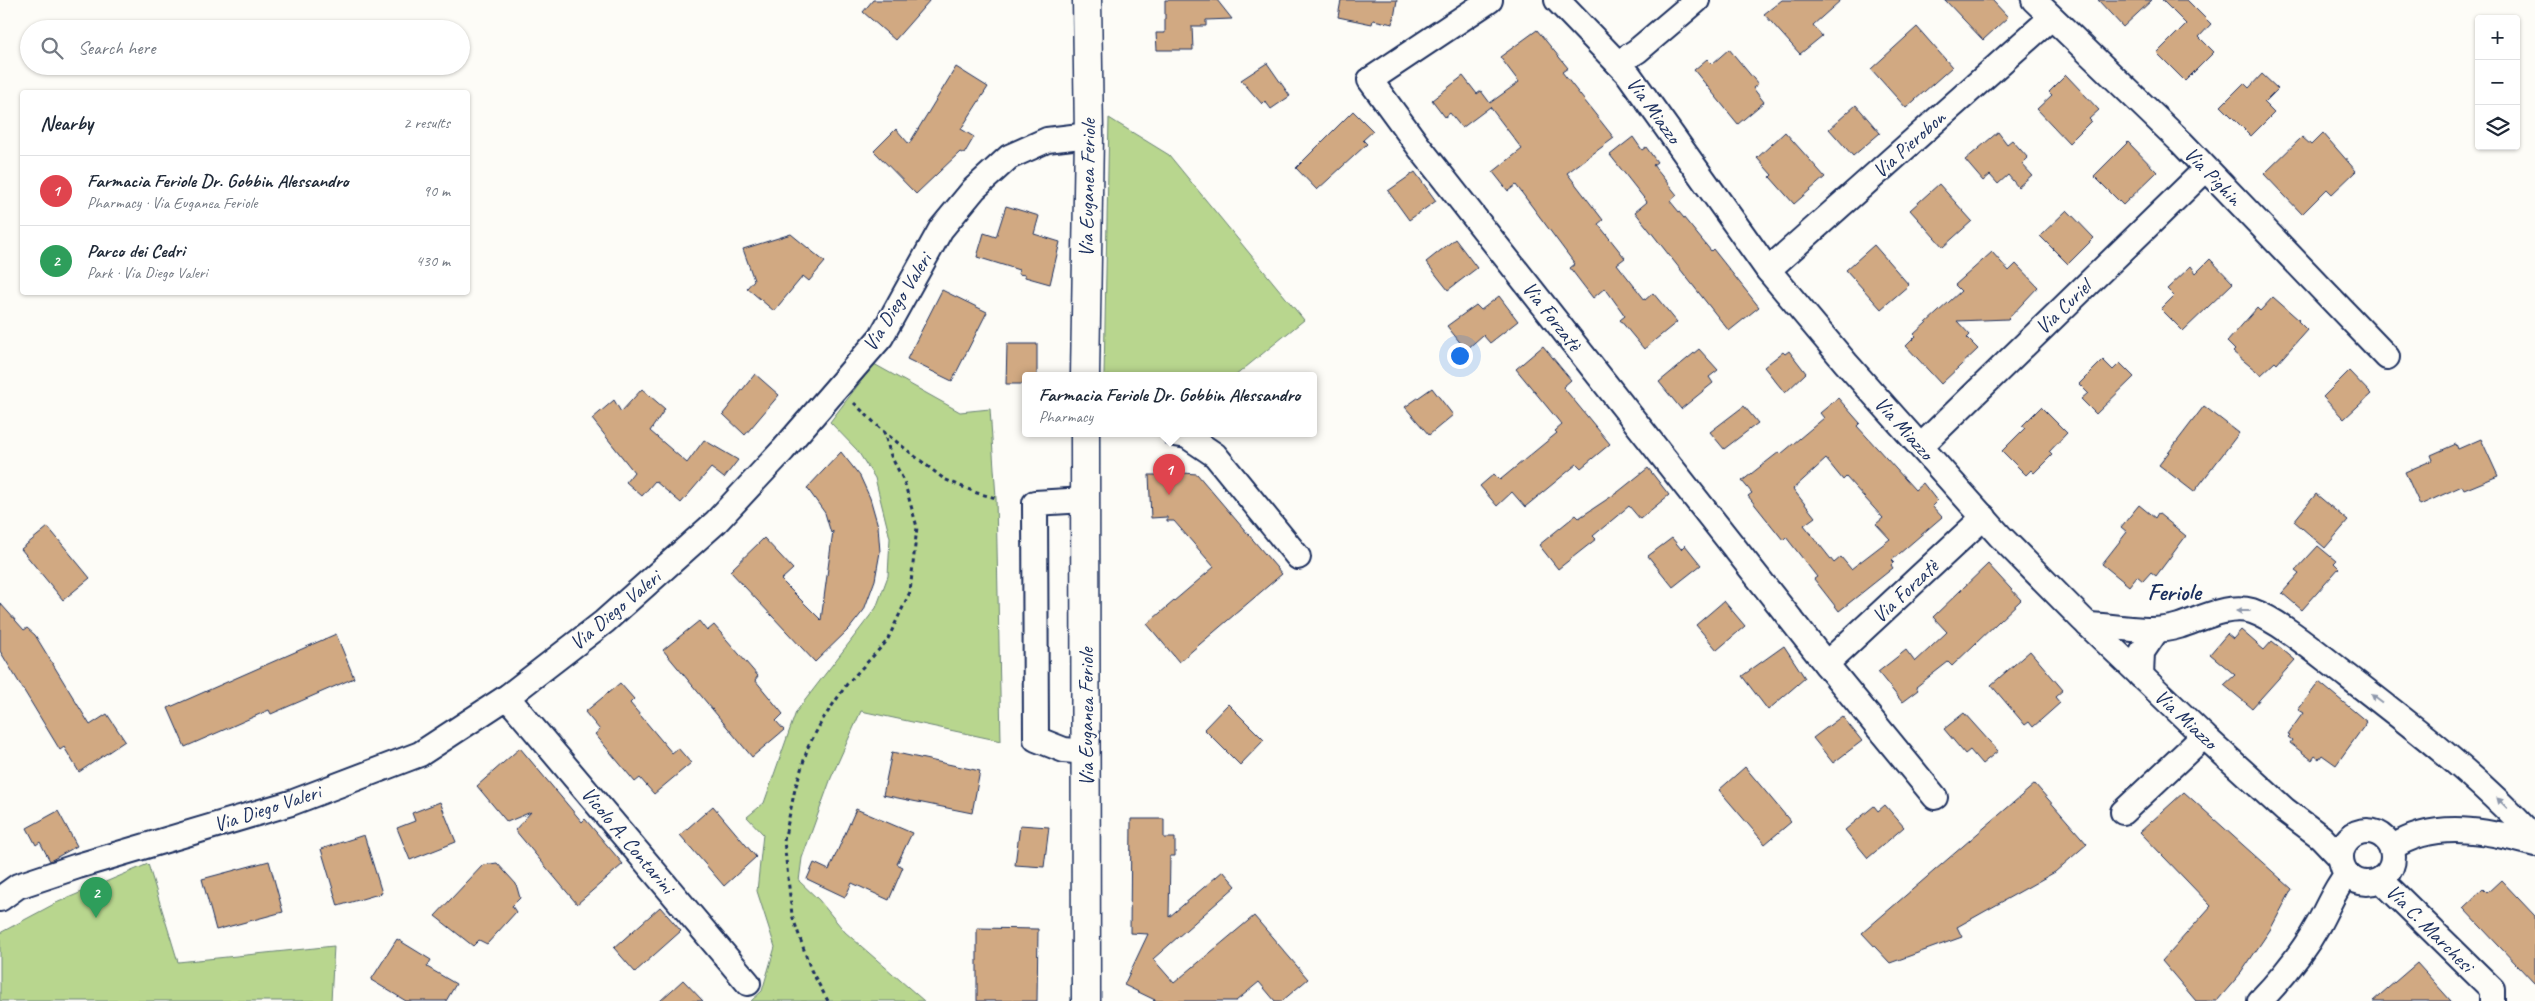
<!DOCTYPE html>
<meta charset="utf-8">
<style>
body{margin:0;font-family:Caveat,sans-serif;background:#f2f2f3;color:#1f2937}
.controls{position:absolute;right:15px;top:15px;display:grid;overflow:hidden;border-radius:5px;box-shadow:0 1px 4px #0004}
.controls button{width:45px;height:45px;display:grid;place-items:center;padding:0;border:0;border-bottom:1px solid #e0e1e3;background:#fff;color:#1f2937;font:25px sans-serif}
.you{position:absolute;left:1459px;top:355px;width:18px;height:18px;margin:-12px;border:4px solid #fff;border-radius:50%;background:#1a73e8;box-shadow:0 0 0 8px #1a73e833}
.badge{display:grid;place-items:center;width:32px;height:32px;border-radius:50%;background:#0f766e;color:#fff;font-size:16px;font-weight:700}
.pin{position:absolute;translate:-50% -41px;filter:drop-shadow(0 1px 2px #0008)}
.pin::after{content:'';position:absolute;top:26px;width:18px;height:15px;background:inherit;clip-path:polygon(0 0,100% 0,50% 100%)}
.popup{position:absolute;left:1022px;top:372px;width:295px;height:65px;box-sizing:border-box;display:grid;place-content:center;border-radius:5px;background:#fff;filter:drop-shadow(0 1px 4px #0005);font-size:16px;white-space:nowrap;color:#747a83}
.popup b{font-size:19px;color:#1f2937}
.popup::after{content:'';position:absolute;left:50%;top:100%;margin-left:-10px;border:10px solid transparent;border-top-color:#fff}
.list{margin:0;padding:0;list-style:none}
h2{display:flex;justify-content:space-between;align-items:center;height:65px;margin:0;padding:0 20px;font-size:21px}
h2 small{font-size:16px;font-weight:400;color:#747a83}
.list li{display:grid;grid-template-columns:32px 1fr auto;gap:15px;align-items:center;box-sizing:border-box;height:70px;padding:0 20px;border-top:1px solid #e0e1e3}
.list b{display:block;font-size:19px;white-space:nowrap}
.list p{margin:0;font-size:16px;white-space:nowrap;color:#747a83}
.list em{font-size:16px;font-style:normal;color:#747a83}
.icon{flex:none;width:28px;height:28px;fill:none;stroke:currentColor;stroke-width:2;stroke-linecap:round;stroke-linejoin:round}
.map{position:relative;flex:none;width:2535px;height:1001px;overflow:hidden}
.search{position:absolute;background:#fff;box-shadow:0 1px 4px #0004;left:20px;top:20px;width:450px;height:55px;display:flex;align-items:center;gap:12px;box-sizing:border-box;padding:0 18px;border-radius:28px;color:#747a83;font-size:19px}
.panel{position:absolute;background:#fff;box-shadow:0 1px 4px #0004;left:20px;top:90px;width:450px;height:205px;border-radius:5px}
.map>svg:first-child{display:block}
</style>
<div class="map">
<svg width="2535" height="1001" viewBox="0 0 2535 1001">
<rect width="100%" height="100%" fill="#fdfcf7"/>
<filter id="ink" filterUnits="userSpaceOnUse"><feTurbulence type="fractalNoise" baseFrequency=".02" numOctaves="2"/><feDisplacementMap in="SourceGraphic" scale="10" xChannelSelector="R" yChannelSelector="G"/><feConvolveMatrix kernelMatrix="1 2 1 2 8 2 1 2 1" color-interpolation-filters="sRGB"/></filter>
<g filter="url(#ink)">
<!-- green -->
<g fill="#b8d68e" stroke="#6a8276">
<path d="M1109,118L1169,155L1304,320L1235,376H1104Z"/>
<path d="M874,364L960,412L990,409L996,498L1001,741L861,711L831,778L802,858L799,881L819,900L845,932L924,1001H751L762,991L775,947L757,891L763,834L747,817L764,803L796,712L876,608L888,576L890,538L875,478L857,450L830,422Z"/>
<path d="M148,864L178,962L334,946L331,1001H0V933L56,903Z"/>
</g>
<!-- building -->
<g fill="#d1a982" stroke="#1b2f5e" fill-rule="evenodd">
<path d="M873,0H930L895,40L863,12Z"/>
<path d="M1165,0H1217L1232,19L1206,20V26H1192L1193,50H1157L1156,33H1165Z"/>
<path d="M1341,0H1397L1393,24L1373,20L1372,24L1338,17Z"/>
<path d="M1782,0H1841L1813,25L1822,36L1800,54L1764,14Z"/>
<path d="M1945,0H1992L2008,17L1983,40Z"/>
<path d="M2098,0H2152L2123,27Z"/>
<path d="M2162,0H2187L2211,24L2199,37L2214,52L2185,81L2157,53L2186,24Z"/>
<path d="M1917,27L1952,67L1906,108L1871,69Z"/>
<path d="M1537,30L1568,68L1562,72L1614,138L1567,173L1603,220L1598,224L1625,258L1617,264L1645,300L1653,293L1677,322L1644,349L1620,320L1625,316L1605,288L1593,298L1570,268L1575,264L1516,185L1508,191L1493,172L1522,149L1490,107L1462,128L1450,113L1445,117L1432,100L1463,76L1477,94L1481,91L1490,103L1519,82L1500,57Z"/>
<path d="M1729,49L1758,84L1753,88L1764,102L1738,124L1694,70L1707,59L1712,64Z"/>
<path d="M1267,63L1290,96L1271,109L1265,101L1262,104L1241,80Z"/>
<path d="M956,67L988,87L961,129L974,137L964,154L960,152L916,194L874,151L896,129L909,144Z"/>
<path d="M2262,74L2278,89L2264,103L2274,113L2251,136L2221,106L2244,83L2249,88Z"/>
<path d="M2066,75L2099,110L2089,119L2091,121L2069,143L2037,109L2052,95L2049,92Z"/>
<path d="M1856,105L1880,133L1853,156L1829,129Z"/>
<path d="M1353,111L1373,131L1363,140L1367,144L1317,190L1296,168Z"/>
<path d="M1785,132L1825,177L1794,204L1770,177L1772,175L1757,158Z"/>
<path d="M1998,132L2007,144L2012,140L2028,158L2022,164L2032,175L2018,187L2008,175L1998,184L1990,175L1983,181L1965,160Z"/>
<path d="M2323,133L2356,171L2332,194L2327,189L2302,214L2264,174L2302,137L2311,145Z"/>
<path d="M1633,137L1642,150L1646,147L1657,162L1653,165L1677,195L1670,201L1711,251L1713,249L1759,307L1729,331L1635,212L1647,202L1610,155Z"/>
<path d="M2128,142L2157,172L2123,205L2094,176Z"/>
<path d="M1415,172L1436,201L1409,220L1388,191Z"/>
<path d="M1939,184L1972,221L1943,247L1910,210Z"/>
<path d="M1006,206L1039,216L1034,234L1060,242L1050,284L1025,277V275L1018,274L1019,270L977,257L984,233L996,237Z"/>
<path d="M2067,210L2094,238L2068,264L2040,236Z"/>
<path d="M791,234L825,262L809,281L803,276L774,311L747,288L754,280L743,249Z"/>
<path d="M1455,239L1477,268L1448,290L1426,262Z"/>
<path d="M1874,245L1909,285L1881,309L1846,270Z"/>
<path d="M1992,252L2009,271L2016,264L2038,287L2008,319L1957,321L1970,335L1967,338L1978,349L1941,384L1906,346L1916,336L1914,334L1961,291L1955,285Z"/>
<path d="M2210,259L2233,283L2183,331L2161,309L2174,296L2167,289L2191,266L2196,273Z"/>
<path d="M942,290L987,312L952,381L907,359Z"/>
<path d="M1499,296L1518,321L1490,343L1483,335L1466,350L1447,326L1476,305L1481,310Z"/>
<path d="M2273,297L2299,320L2298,321L2307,330L2277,364L2275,362L2261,375L2233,352L2235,350L2227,342L2257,308L2260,311Z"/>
<path d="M1007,344H1037V376H1025V384H1006Z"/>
<path d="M1543,346L1571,380L1563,387L1610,444L1581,468L1577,464L1525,507L1512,492L1497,506L1480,486L1494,474L1500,480L1557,433L1555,431L1562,425L1516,369Z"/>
<path d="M1699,349L1718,370L1709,377L1713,383L1681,409L1659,382Z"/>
<path d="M1789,351L1806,373L1785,393L1764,367L1783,352L1785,354Z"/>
<path d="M2103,360L2113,370L2120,363L2134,377L2096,414L2081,399L2088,393L2079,384Z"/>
<path d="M2349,371L2371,394L2344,419L2323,397Z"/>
<path d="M755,374L779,395L745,435L723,414Z"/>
<path d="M1432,388L1453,415L1429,435L1405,407Z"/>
<path d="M642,389L665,409L650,431L687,463L704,440L738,460L724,478L711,468L681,503L655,481L642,496L626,482L634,472L592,419L614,400L621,412Z"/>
<path d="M1838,398L1860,423L1857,426L1915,490L1923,483L1937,501L1932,506L1942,517L1892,560L1894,562L1891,565L1893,568L1839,611L1814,579L1817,577L1786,537L1783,540L1748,496L1752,493L1742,481L1779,452L1781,454L1824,418L1820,413ZM1826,459L1843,480L1846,477L1883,518L1876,524L1890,539L1851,569L1841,557L1834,563L1804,525L1815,517L1793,489Z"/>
<path d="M1744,406L1758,423L1724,449L1710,432Z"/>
<path d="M2204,406L2239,433L2194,492L2159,465Z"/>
<path d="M2041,407L2067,433L2049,452L2052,455L2034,473L2031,470L2026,475L2002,451L2025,428L2022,426Z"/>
<path d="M2481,439L2498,476L2464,490L2462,486L2420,505L2405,472L2433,460L2431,455L2456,444L2458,449Z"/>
<path d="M841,452L860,476L870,498L878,526L880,552L875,580L864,610L849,629L815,662L730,571L764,538L793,569L781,580L821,620L833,531L831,533L825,513L807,488Z"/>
<path d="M1648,468L1669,495L1640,519L1629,506L1593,536L1596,539L1558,569L1539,545L1576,515L1579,518L1618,492Z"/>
<path d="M1169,472L1197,474L1282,574L1179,662L1147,624L1214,567L1174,521H1167V517L1151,518L1149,475H1170Z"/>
<path d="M2316,494L2348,521L2325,548L2294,521Z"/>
<path d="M2139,505L2155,518L2158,513L2186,536L2156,576L2151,572L2143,581L2137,576L2129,586L2102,564L2127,532L2121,527Z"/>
<path d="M48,527L90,578L63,600L21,549Z"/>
<path d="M1672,538L1681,549L1685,545L1701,565L1673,587L1648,556Z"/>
<path d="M2318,546L2336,561L2334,563L2339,568L2302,610L2282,593L2299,574L2295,571Z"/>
<path d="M1988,564L2021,600L1952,666L1948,662L1916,687L1918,690L1902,702L1878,672L1906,650L1915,662L1947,632L1933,617Z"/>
<path d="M1724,601L1745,626L1717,650L1696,625Z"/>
<path d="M0,603L24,630L27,628L35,635L90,725L107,714L125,741L79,772L64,747L60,750L0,651Z"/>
<path d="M699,621L707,631L714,625L758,676L755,680L783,714L776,721L784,730L752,757L663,650Z"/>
<path d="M2241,630L2264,650L2272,641L2295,660L2252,708L2224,685L2235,675L2210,654L2227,634L2233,639Z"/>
<path d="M336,634L354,678L271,714L269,710L185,747L168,708Z"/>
<path d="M1784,646L1805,678L1768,710L1742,676Z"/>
<path d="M2030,651L2063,690L2055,697L2060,703L2033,727L2029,722L2025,725L1991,685Z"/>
<path d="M2319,682L2367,722L2336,765L2322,755L2319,759L2315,756L2312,760L2290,743L2292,740L2288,737L2290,735L2288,734L2303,713L2298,710Z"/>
<path d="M620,683L634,699L630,703L672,753L678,748L691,763L654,794L640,778L635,782L595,734L600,730L585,712Z"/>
<path d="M1228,704L1264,740L1240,765L1204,729Z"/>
<path d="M1964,713L1998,751L1982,764L1970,750L1965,754L1944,729Z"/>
<path d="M1842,716L1862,741L1833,763L1813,738Z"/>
<path d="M520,748L582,822L585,819L623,864L577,904L515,830L531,812L507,822L477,786Z"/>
<path d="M892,752L980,771L972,813L883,795Z"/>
<path d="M1745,767L1791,822L1765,844L1719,790Z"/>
<path d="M2035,784L2087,844L2055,872L1957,927L1962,937L1890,963L1862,933Z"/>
<path d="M2184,792L2292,889L2270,930L2241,973L2217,1001H2196L2162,961L2211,906L2140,832Z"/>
<path d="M440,802L456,842L410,860L397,828L415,821L412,813Z"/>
<path d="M1885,805L1904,827L1868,858L1845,830L1874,806L1878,811Z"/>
<path d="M713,806L756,857L724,886L680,835Z"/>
<path d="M856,809L912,833L897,864L903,867L889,900L852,883L845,897L807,879L814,863L829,870Z"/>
<path d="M58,811L77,846L50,861L40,842L36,845L27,828Z"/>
<path d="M1131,819H1164V838H1175V856H1170L1169,917L1223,871L1236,886L1153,959L1174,983L1254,916L1308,979L1282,1001H1275L1259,982L1236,1001H1153L1155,1000L1124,985L1148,934L1130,933Z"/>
<path d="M1020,825L1049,827L1044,867L1015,865Z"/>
<path d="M364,835L382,893L338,906L321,849Z"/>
<path d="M269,861L283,912L216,930L202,879Z"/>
<path d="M497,863L516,884L520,898L512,906L516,912L487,944L479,940L473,946L435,916L483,865Z"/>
<path d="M2501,880L2535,916V984L2463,908L2483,889L2487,893Z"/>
<path d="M660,907L681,931L635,972L614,948Z"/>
<path d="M977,928L1038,929L1037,1001H977Z"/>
<path d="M397,939L431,960L427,967L456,984L446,1001H406L371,980Z"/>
<path d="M2417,963L2451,1001H2373Z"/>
<path d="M683,980L703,1001H660Z"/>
</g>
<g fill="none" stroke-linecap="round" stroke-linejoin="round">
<defs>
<g id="minor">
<path d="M1490,0L1370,80L1419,147L1826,664L1935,797"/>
<path d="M1557,0L1629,75L1768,270L1846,363L2000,536L2082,619L2204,736L2285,810L2321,837L2340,857"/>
<path d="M2034,0L2181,142L2387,357"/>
<path d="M1618,63L1637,51L1697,0"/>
<path d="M1768,270L2051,18"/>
<path d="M1175,434L1187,436L1215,455L1298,557"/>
<path d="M1921,446L2206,169"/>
<path d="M1085,500L1035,503L1036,739L1064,750L1086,752"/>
<path d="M2088,625C2118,626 2150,635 2179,626C2201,619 2228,604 2252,611C2278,620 2315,651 2337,668C2407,722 2476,774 2535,839"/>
<path d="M1826,664L1984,517"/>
<path d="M2141,676L2142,652L2157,630"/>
<path d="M507,697L748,983"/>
<path d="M2123,812L2204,736"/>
<circle cx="2367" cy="857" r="26"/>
<path d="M2392,848C2434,819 2489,831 2535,844"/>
<path d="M2381,880L2492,989V1001"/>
<path d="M0,899L18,886L78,866L291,803L420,754L507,697L604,622L716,522L783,450L881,337L941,229L974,189L1009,157L1047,140L1089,135"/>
<path d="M2260,1001C2283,977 2302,954 2318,925C2328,907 2334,890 2347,874"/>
</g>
<g id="major">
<path d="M1085,376L1089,135L1087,0"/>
<path d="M1085,434L1086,1001"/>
</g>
</defs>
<!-- minor casing -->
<use href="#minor" stroke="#1b2f5e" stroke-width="28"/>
<!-- major casing -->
<use href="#major" stroke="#1b2f5e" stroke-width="31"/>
<!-- path -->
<g stroke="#1b2f5e" stroke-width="3" stroke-dasharray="4 4" stroke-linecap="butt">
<path d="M854,403L884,432L944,479L977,493L996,498"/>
<path d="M828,1001L811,970L792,915L784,841L795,789L808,747L823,719L847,684L887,641L910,592L917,527L904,481L891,456L884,432"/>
</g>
<!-- minor -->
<use href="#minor" stroke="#fdfcf7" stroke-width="24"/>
<!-- major -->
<use href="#major" stroke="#fdfcf7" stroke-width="28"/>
</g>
<!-- one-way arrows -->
<defs><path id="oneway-solid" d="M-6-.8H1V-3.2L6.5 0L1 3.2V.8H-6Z" transform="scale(1.25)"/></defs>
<g fill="#8c96aa">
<use href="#oneway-solid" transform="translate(2243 611) rotate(-180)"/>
<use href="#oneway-solid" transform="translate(2377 699) rotate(-143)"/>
<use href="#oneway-solid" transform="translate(2502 803) rotate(-135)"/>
</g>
</g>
<g text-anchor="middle" stroke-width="4.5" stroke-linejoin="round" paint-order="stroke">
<!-- street labels -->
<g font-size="21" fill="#1b2f5e" stroke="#fdfcf7">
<text transform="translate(1654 110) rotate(54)" y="7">Via Miazzo</text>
<text transform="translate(1909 144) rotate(-42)" y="7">Via Pierobon</text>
<text transform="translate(2213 176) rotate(46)" y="7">Via Pighin</text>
<text transform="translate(1087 188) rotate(-89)" y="7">Via Euganea Feriole</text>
<text transform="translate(897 302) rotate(-58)" y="7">Via Diego Valeri</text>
<text transform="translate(2063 307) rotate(-44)" y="7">Via Curiel</text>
<text transform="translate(1552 316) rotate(52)" y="7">Via Forzatè</text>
<text transform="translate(1904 428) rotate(48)" y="7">Via Miazzo</text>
<text transform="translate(1905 591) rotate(-43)" y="7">Via Forzatè</text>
<text transform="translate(615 610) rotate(-40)" y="7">Via Diego Valeri</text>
<text transform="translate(1086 717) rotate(-90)" y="7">Via Euganea Feriole</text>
<text transform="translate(2186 719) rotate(43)" y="7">Via Miazzo</text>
<text transform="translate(267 808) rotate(-18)" y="7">Via Diego Valeri</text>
<text transform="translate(628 840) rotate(50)" y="7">Vicolo A. Contarini</text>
<text transform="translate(2430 928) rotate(45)" y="7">Via C. Marchesi</text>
</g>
<!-- quarter labels -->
<g font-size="24" font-weight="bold" fill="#1b2f5e" stroke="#fdfcf7">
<text x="2174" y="600">Feriole</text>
</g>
</g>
</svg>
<div class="controls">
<button>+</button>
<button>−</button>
<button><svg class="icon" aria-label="layers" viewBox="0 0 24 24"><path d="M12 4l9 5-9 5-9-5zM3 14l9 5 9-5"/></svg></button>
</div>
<div class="you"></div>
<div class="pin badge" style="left:1169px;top:495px;background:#e0444e">1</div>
<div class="popup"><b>Farmacia Feriole Dr. Gobbin Alessandro</b>Pharmacy</div>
<div class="pin badge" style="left:96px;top:918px;background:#2e9e5b">2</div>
<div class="search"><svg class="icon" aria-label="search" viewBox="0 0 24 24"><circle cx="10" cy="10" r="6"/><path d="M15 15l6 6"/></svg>Search here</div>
<section class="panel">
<h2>Nearby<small>2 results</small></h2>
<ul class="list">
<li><span class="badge" style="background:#e0444e">1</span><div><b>Farmacia Feriole Dr. Gobbin Alessandro</b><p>Pharmacy · Via Euganea Feriole</p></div><em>90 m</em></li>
<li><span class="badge" style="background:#2e9e5b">2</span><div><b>Parco dei Cedri</b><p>Park · Via Diego Valeri</p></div><em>430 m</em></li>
</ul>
</section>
</div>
